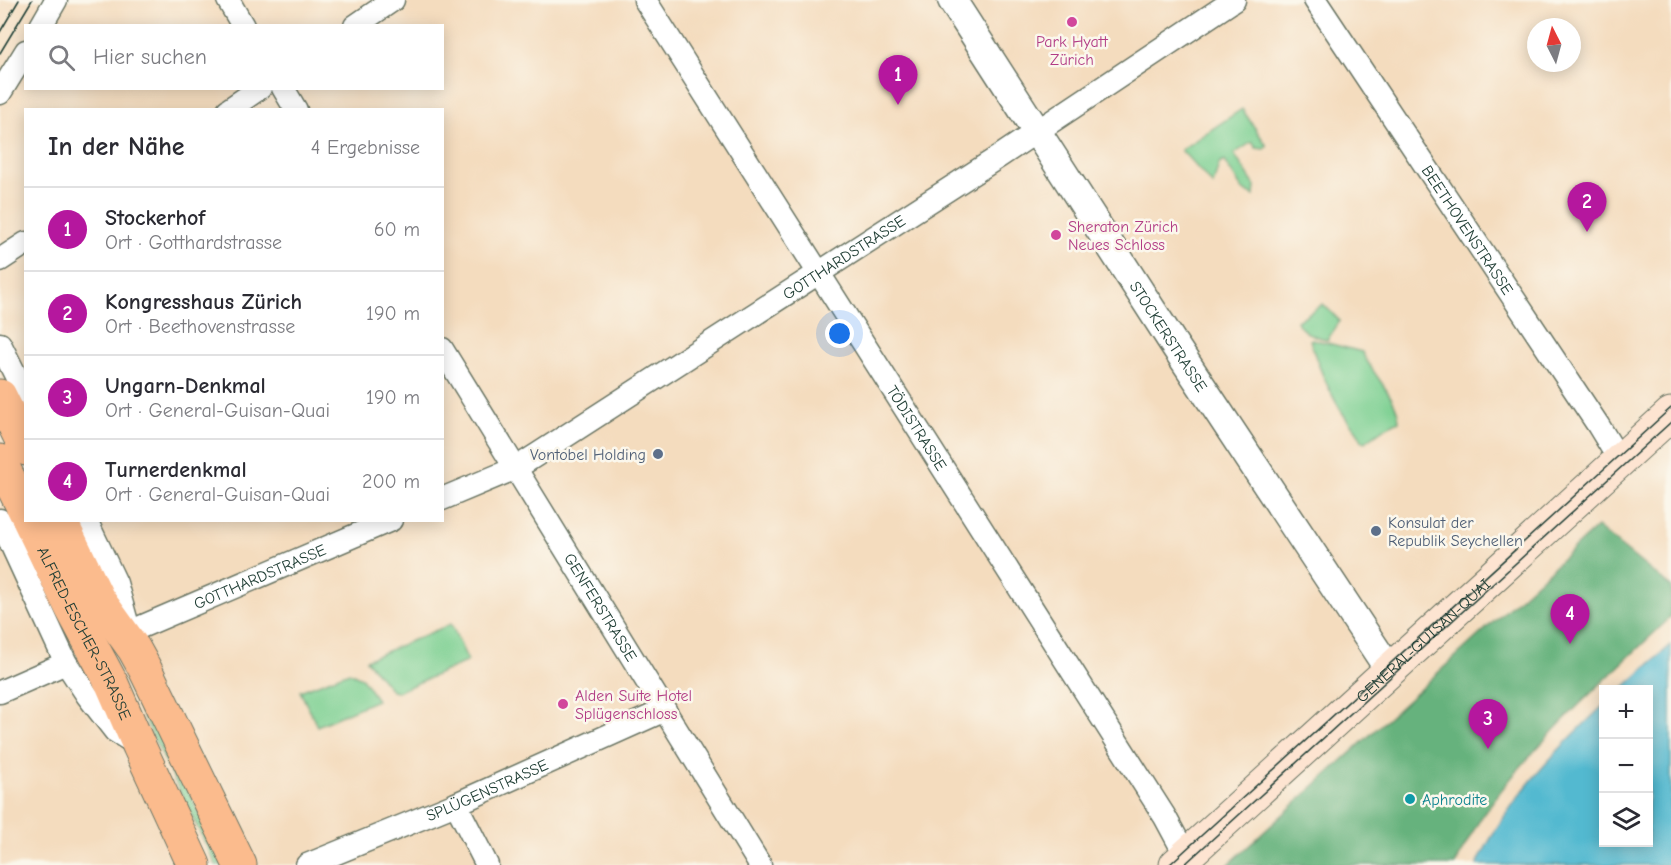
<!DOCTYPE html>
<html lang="de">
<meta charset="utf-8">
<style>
body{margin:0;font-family:"Comic Neue",sans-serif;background:#f2f2f3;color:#2b2b33}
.controls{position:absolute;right:18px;bottom:18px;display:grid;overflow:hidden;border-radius:0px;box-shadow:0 3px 15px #0003}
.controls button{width:54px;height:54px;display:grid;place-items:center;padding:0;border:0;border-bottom:2px solid #e1e1e2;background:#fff;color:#2b2b33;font:30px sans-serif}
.compass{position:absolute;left:1527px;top:18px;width:54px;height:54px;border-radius:50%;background:#fff;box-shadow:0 3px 15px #0003;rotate:354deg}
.you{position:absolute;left:840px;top:334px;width:21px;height:21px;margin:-15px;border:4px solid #fff;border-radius:50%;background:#1a73e8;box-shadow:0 0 0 9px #1a73e833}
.badge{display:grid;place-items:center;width:39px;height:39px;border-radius:50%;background:#b5179e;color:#fff;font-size:20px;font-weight:700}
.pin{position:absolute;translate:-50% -50px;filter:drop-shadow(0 2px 3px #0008)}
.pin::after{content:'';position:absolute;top:32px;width:21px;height:18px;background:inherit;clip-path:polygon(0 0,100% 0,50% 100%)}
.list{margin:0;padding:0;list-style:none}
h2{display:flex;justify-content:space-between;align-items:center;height:78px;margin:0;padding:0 24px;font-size:26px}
h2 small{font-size:20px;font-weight:400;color:#7c7c81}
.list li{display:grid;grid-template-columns:39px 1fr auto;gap:18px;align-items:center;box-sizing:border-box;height:84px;padding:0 24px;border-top:2px solid #e1e1e2}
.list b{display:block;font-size:22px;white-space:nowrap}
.list p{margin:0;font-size:20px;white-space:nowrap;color:#7c7c81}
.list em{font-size:20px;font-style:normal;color:#7c7c81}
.icon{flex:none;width:33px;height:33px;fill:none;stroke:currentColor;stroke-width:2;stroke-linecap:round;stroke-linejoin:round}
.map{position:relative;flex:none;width:1671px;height:865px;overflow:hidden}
.search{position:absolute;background:#fff;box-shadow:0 3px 15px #0003;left:24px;top:24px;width:420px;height:66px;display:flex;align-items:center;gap:15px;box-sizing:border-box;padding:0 21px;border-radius:0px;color:#7c7c81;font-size:22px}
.panel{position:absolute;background:#fff;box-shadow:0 3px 15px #0003;left:24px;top:108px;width:420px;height:414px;border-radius:0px}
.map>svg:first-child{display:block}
</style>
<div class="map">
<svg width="1671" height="865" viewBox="0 0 1671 865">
<rect width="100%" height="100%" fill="#fbf7ec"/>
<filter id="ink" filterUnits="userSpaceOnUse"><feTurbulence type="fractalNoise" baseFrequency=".0167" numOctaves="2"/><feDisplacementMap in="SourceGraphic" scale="12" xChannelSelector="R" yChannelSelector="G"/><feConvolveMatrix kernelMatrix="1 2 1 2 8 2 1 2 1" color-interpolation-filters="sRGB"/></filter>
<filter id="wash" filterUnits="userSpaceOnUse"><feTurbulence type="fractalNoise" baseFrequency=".008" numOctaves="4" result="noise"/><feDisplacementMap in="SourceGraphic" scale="24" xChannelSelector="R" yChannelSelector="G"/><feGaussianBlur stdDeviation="1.35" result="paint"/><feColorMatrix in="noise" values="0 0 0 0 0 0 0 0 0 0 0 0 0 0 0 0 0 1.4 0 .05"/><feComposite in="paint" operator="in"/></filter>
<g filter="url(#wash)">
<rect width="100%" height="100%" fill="#f4dcbe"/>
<!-- green -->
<g fill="#7ed093" stroke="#4e8664" stroke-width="1.5">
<path d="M1242,109L1267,146L1264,149L1256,148L1252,142L1234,154L1255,186L1254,196L1243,190L1224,161L1219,164L1213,185L1181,150Z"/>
<path d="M1323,304L1340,321L1327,340C1314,335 1302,334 1297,321Z"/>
<path d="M1312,339L1362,352C1372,374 1398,398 1399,421L1385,428L1365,442L1362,441C1359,431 1352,426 1346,418C1331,397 1317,364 1310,340Z"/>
<path d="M451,624L468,661L397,692L392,691L366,660Z"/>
<path d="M349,672L362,678L377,700L317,726L300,691Z"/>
<path d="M137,685L224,865H216L129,688Z"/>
</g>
<!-- forest -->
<path fill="#66b27d" stroke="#427858" stroke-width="1.5" d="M1597,527L1671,587V617C1608,677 1542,735 1490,805C1476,823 1466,845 1455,865H1228Z"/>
<!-- water -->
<path fill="#52b9d0" stroke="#387b82" stroke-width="1.5" d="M1671,645V865H1477C1506,802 1553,753 1603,706L1604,842H1648V690L1622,689Z"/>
</g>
<g filter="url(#ink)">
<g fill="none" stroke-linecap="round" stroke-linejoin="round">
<defs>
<g id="minor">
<path d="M228,0L243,26"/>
<path id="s1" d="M645,0L1165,817L1186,856"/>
<path id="s2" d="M1315,0L1598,425L1620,461"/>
<path d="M41,26L56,0"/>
<path d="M355,26L393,0"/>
<path d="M283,88L296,110"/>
<path d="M0,93L26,51"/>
<path d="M228,110L260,88"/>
<path d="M0,260L26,243"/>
<path d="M0,344L26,396"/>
<path id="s3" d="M442,349L760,865"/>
<path id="s4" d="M442,499L516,468L538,454L1000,156L1234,0"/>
<path d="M0,520L66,663L87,695L115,731L139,746"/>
<path d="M86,520L116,583L130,633"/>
<path id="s5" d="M129,632L391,520"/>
<path d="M0,692L66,663"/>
<path d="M456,804L487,865"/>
<path id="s6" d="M307,865L456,804L665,710"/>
</g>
<g id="tertiary">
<path id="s7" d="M952,0L1175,346L1390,671"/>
</g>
<g id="secondary">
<path id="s8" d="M1176,865L1671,414"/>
</g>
<g id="primary">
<path d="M0,396L26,449"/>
<path d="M0,461L26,513"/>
<path id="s9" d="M29,520L72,609L112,684L139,746L194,865"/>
<path d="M60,520L98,599L134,649L145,669L240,865"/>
</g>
</defs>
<!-- minor casing -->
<use href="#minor" stroke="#6a7564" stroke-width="25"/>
<!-- tertiary casing -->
<use href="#tertiary" stroke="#6a7564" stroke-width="31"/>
<!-- secondary casing -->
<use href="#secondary" stroke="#6a7564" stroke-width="35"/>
<!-- primary casing -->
<use href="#primary" stroke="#6a7564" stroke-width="35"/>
<!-- minor -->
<use href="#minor" stroke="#fff" stroke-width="22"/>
<!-- tertiary -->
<use href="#tertiary" stroke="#fff" stroke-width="28"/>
<!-- secondary -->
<use href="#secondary" stroke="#fde4d1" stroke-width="33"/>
<!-- primary -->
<use href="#primary" stroke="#fbbb8d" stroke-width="33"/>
<!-- tram -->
<g stroke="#1f3d34" stroke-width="1.5">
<path d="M0,32L19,0"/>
<path d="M0,53L32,0"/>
<path d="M1169,865L1671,408"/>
<path d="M1184,865L1671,422"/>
</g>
</g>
</g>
<!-- markers -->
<g fill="#d1479c" stroke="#fbf7ec" stroke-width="2">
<circle cx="1072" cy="22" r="6"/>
<circle cx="1056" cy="235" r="6"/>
<circle cx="563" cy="704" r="6"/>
</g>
<g fill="#5c6f8a" stroke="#fbf7ec" stroke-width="2">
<circle cx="658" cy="454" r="6"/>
<circle cx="1376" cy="531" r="6"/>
</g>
<circle fill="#0f9aa8" stroke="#fbf7ec" stroke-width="2" cx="1410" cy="799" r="6"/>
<g text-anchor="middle" stroke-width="5" stroke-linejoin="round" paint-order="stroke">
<!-- hotel labels -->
<g font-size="16" fill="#b23c85" stroke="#fbf7ec" text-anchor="start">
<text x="1072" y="47" text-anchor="middle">Park Hyatt<tspan x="1072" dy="18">Zürich</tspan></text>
<text x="1068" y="232">Sheraton Zürich<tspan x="1068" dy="18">Neues Schloss</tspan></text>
<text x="575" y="701">Alden Suite Hotel<tspan x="575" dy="18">Splügenschloss</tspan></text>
</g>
<!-- street labels -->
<g font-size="16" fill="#1f3d34" stroke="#fbf7ec">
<text dy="6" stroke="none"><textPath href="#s2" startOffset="276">BEETHOVENSTRASSE</textPath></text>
<text dy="6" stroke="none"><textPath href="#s4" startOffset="470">GOTTHARDSTRASSE</textPath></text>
<text dy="6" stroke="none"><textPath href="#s7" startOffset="400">STOCKERSTRASSE</textPath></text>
<text dy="6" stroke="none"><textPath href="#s1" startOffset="507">TÖDISTRASSE</textPath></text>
<text dy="6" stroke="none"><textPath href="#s5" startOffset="142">GOTTHARDSTRASSE</textPath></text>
<text dy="6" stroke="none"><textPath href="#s3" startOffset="303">GENFERSTRASSE</textPath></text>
<text dy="6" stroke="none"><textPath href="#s9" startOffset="126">ALFRED-ESCHER-STRASSE</textPath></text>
<text dy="6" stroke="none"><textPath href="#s8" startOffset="334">GENERAL-GUISAN-QUAI</textPath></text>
<text dy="6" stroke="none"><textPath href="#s6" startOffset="195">SPLÜGENSTRASSE</textPath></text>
</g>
<!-- service labels -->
<g font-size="16" fill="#4e5e75" stroke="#fbf7ec" text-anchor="end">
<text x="646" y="460">Vontobel Holding</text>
<text x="1388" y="528" text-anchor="start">Konsulat der<tspan x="1388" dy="18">Republik Seychellen</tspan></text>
</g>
<!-- culture labels -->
<g font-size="16" fill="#0d838f" stroke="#fbf7ec" text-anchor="start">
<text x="1422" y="805">Aphrodite</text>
</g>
</g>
</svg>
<div class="controls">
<button>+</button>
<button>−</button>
<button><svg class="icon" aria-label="layers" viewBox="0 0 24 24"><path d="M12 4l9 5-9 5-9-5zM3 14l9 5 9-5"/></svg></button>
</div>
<svg class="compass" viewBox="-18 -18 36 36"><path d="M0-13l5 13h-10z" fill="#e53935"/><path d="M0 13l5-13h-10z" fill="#7c7c81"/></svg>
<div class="you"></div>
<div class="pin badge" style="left:898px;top:105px">1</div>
<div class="pin badge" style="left:1587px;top:232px">2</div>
<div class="pin badge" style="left:1488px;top:749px">3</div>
<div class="pin badge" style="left:1570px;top:644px">4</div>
<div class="search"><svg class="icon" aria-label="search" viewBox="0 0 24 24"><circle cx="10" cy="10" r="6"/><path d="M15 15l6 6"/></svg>Hier suchen</div>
<section class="panel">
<h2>In der Nähe<small>4 Ergebnisse</small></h2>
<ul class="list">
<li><span class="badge">1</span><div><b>Stockerhof</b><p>Ort · Gotthardstrasse</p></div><em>60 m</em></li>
<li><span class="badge">2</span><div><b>Kongresshaus Zürich</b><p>Ort · Beethovenstrasse</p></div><em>190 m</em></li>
<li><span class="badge">3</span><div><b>Ungarn-Denkmal</b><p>Ort · General-Guisan-Quai</p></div><em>190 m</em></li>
<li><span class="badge">4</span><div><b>Turnerdenkmal</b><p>Ort · General-Guisan-Quai</p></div><em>200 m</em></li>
</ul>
</section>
</div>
